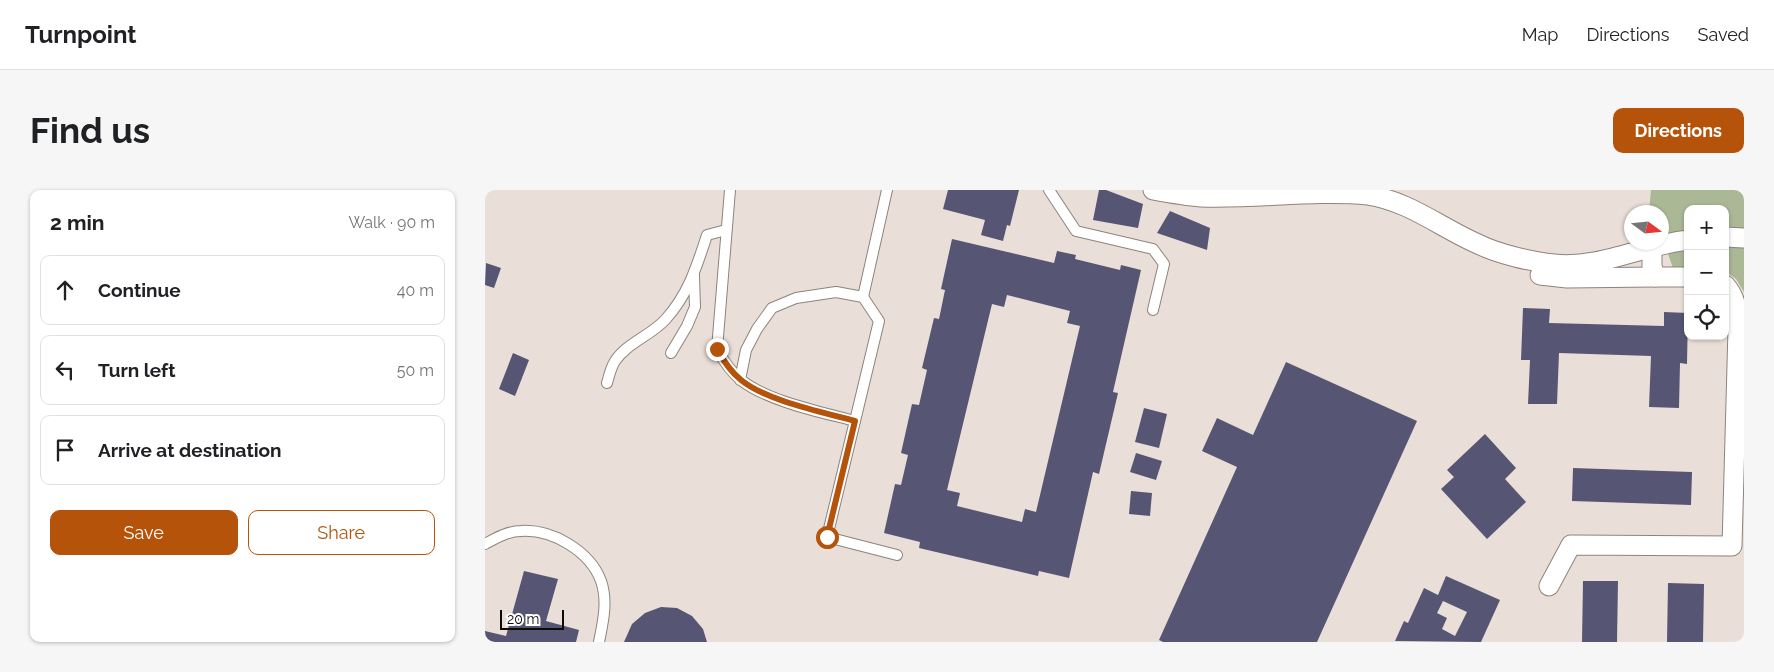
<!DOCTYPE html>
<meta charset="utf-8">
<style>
body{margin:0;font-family:Raleway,sans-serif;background:#f6f6f6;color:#202124}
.controls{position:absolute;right:15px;top:15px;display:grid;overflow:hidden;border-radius:10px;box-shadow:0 1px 4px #0004}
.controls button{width:45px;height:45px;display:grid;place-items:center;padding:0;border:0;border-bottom:1px solid #e0e0e0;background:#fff;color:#202124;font:25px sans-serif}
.compass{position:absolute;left:1139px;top:15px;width:45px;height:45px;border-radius:50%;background:#fff;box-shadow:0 1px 4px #0004;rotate:105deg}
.scale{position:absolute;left:15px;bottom:12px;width:64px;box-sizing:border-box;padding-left:5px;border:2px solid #0e0b08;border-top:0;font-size:14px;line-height:18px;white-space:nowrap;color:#0e0b08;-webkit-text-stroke:4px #fff;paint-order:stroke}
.stop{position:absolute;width:15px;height:15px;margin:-11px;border:4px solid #b45309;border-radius:50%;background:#fff}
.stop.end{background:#b45309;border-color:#fff;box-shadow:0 1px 5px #0008}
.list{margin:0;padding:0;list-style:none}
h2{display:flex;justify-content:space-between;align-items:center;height:65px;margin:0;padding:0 20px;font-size:21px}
h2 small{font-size:16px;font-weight:400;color:#757577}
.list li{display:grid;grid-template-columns:32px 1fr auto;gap:15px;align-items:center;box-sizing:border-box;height:70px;margin:0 10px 10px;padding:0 10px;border:1px solid #e0e0e0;border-radius:10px}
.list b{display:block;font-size:19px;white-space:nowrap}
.list em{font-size:16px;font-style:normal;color:#757577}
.actions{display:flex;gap:10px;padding:15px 20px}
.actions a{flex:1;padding:11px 0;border:1px solid #b45309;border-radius:10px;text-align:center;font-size:18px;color:#b45309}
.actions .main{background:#b45309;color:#fff}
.icon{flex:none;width:28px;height:28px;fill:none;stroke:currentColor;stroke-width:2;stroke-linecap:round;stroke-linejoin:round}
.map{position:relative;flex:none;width:1259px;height:452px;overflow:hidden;border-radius:10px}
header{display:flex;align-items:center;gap:30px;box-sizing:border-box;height:70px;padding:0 25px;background:#fff;border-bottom:1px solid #e0e0e0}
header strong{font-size:24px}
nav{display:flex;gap:28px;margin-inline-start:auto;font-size:18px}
.intro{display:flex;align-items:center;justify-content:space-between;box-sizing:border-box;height:120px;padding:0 30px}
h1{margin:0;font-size:35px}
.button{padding:12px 22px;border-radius:10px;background:#b45309;color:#fff;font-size:18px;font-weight:700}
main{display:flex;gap:30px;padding:0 30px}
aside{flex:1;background:#fff;border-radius:10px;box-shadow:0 1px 4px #0004}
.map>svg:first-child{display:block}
</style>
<header>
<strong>Turnpoint</strong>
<nav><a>Map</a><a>Directions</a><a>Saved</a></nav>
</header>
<div class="intro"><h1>Find us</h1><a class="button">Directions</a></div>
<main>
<aside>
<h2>2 min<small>Walk · 90 m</small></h2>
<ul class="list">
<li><svg class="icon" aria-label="ahead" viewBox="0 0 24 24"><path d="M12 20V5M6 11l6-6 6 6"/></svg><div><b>Continue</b></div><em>40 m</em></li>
<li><svg class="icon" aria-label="left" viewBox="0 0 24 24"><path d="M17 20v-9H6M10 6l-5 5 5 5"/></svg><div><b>Turn left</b></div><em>50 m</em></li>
<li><svg class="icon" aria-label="arrive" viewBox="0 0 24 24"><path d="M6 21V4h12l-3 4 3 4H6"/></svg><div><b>Arrive at destination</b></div></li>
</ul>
<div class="actions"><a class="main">Save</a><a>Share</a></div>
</aside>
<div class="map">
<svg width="1259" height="452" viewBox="0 0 1259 452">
<rect width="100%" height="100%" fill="#eadfd8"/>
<!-- green -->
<g fill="#abb896">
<path d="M1166,0H1259V40H1240V19H1203V42L1179,43L1177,38L1176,22H1164Z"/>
<path d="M1240,56L1259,57V102L1251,89L1240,81Z"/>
<path d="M1203,58V78H1188L1183,64L1190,59Z"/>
</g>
<!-- building -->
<g fill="#565574" fill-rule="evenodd">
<path d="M463,0H534L525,36L522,35L518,51L496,45L500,30L458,19Z"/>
<path d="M614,0H621L658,14L653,38L608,30Z"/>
<path d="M685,21L725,38L722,60L672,43Z"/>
<path d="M467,49L569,73L572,61L591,65L590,69L635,80L636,75L656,80L628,202L633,203L614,284L608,282L584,388L554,381L553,386L434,358L435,352L399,343L410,294L416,295L423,265L416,263L427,214L434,215L442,180L437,178L449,128L454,129L460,100L456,99ZM522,105L585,121L582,133L595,136L551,322L540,319L537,332L472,316L475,303L462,300L507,114L519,117Z"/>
<path d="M1,73L16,78L9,98L0,95Z"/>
<path d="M1038,118L1065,119L1064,133L1179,136V122L1203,123L1202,174L1195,173L1194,218L1164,217L1166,166L1074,163L1072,214H1043L1045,170H1036Z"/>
<path d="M28,163L44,170L30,206L14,199Z"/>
<path d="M801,172L932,231L832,452H678L674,450L752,277L717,261L732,228L768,245Z"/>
<path d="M659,218L682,224L674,258L650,252Z"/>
<path d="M1000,244L1031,278L1020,289L1041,312L1002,349L956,299L969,287L962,280Z"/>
<path d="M651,263L677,271L671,290L645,282Z"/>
<path d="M1088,278L1207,282L1206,315L1087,311Z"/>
<path d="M646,301L667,303L665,326L644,324Z"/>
<path d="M39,381L73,389L61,431L94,440L91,452H0V441L21,446Z"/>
<path d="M961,386L1015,410L996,452L910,451L919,431L923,433L939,398L953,405ZM958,411L982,422L970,446L957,439L962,428L952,423Z"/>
<path d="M1098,391H1133L1132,452H1097Z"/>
<path d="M1183,393L1219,394L1218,452H1182Z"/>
<path d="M176,417L192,418L207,426L218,439L222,452H139L147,434L160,423Z"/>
</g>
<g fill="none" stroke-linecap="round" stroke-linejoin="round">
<defs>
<g id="service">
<path d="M245,0L232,159C238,170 246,182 256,190C282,211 336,222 370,231L394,131L378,107L351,102L311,108L287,118L272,139L261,160L255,190"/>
<path d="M564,0L591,41L668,59L679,74L668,120"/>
<path d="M378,107L402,0"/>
<path d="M186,163L202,136L210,117L209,86"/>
<path d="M122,193C124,186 126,177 130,171C142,153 165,146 180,130C203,105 212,76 222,45L241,40"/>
<path d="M370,231L342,347L412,365"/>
<path d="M0,354C11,348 23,341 36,341C67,339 105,361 116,391C123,411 118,432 114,452"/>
</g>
<g id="minor">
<path d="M668,0C684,3 700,6 716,7C772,9 828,0 883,5C924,11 956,38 993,54C1013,64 1047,72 1069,74C1115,79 1158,55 1203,50"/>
<path d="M1240,47L1259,48"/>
<path d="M1167,56V76L1170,87H1203"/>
<path d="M1055,85L1082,88L1170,87"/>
<path d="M1064,396L1086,355L1247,356L1253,139C1252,122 1252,108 1240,95"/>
</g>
</defs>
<!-- service casing -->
<use href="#service" stroke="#8d837d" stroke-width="12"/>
<!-- minor casing -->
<use href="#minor" stroke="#8d837d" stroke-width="21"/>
<!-- service -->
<use href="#service" stroke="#fff" stroke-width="10"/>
<!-- minor -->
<use href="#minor" stroke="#fff" stroke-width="19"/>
</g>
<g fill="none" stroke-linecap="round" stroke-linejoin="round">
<!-- route -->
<path stroke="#b45309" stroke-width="6" d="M232,159C238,170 246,182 256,190C282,211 337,222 370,231L342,347"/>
</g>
</svg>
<div class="controls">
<button>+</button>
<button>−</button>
<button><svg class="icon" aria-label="locate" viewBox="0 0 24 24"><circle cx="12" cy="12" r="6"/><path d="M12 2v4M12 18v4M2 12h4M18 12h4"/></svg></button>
</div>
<svg class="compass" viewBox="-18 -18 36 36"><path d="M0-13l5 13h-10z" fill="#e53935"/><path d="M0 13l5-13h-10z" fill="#757577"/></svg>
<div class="scale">20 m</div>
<div class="stop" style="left:342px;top:347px"></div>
<div class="stop end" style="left:232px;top:159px"></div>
</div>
</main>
